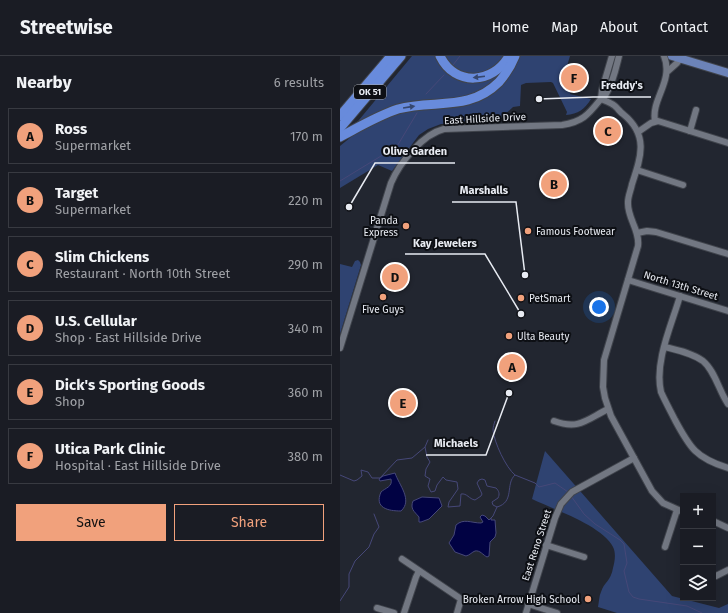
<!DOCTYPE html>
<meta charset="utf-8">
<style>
body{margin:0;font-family:"Fira Sans",sans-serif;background:#272931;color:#f1f3f6}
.controls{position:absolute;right:12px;bottom:12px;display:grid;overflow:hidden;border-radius:0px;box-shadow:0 4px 16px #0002}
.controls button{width:36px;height:36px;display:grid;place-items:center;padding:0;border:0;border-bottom:1px solid #383a41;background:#1a1c24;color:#f1f3f6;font:20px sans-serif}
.you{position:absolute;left:259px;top:251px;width:14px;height:14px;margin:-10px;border:3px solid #fff;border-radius:50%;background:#1a73e8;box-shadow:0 0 0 6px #1a73e833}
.badge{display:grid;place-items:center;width:26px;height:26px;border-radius:50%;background:#f1a17c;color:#111;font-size:13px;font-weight:700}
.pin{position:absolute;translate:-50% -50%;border:2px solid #fff;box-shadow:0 1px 4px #0006}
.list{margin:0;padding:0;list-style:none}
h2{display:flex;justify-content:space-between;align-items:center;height:52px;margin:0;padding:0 16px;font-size:17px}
h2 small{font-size:13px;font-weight:400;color:#9fa1a6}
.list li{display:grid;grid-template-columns:26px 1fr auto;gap:12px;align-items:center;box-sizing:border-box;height:56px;margin:0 8px 8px;padding:0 8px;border:1px solid #383a41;border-radius:0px}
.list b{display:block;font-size:15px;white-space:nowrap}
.list p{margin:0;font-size:13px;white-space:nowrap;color:#9fa1a6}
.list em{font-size:13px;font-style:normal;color:#9fa1a6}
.actions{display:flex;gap:8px;padding:12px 16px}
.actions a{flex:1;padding:9px 0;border:1px solid #f1a17c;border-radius:0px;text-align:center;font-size:14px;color:#f1a17c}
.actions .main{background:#f1a17c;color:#111}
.icon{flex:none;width:22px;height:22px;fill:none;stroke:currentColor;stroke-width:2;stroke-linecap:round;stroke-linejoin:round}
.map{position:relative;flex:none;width:388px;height:557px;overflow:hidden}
header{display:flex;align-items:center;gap:24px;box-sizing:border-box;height:56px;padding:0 20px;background:#1a1c24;border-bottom:1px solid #383a41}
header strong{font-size:19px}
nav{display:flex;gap:22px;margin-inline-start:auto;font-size:14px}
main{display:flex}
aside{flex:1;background:#1a1c24}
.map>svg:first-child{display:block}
</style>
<header>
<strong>Streetwise</strong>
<nav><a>Home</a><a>Map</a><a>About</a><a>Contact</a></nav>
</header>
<main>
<aside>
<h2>Nearby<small>6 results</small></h2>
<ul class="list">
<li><span class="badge">A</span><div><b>Ross</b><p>Supermarket</p></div><em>170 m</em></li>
<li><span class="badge">B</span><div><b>Target</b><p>Supermarket</p></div><em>220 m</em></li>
<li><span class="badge">C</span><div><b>Slim Chickens</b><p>Restaurant · North 10th Street</p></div><em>290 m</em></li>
<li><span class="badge">D</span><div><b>U.S. Cellular</b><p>Shop · East Hillside Drive</p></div><em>340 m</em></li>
<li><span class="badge">E</span><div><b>Dick's Sporting Goods</b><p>Shop</p></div><em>360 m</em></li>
<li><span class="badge">F</span><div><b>Utica Park Clinic</b><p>Hospital · East Hillside Drive</p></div><em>380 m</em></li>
</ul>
<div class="actions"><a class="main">Save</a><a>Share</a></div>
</aside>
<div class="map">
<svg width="388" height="557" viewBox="0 0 388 557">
<rect width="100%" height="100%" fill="#222630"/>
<!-- green -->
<g fill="#2f4371">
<path d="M72,0H98L124,23L164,12V17L137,39L86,47L14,70Z"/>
<path d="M105,0H166C160,5 155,11 149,15C134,25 112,14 105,0Z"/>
<path d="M179,0H230L221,30L231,33L230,38L251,43C245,53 238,58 226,59L227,56L213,27L211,26L186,27L181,29L180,50L173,51L159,64L135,67L101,68L88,73L79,79L52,115L38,109L0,132V90L17,76L51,58L145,40Z"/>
<path d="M18,204L20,206L21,209L0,278V208L12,211L15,205Z"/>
<path d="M205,395L332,540L379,552L388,548V557H277L258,551C259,546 259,540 261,536C264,526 271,525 273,512C275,505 276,497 273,491C263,470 213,453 192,443Z"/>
</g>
<!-- water -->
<g fill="#010243" stroke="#464878">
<path d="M55,417C59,429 73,444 61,455C48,455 34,452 41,436C45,432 53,431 51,423L40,425L39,423L43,420Z"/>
<path d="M82,441L99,442L102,450L89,463L81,466H79V461C74,455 70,453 73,445Z"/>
<path d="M142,459L145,460L149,464L151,462V464H155L156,477L155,481L150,486L149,500L147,501C143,499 140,494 135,495C132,496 130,499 126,500L115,496L109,487L114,479L116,469C124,462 131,467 141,467L143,466L140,461Z"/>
</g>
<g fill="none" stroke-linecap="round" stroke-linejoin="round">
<!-- stream -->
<g stroke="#464878" stroke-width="1">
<path d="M113,9L120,0"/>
<path d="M86,38L104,19"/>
<path d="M0,125L46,97L56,92L77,57"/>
<path d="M155,365C154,368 153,371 153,374C154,386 166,412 175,419"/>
<path d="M85,391L88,384"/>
<path d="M0,419L14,425L17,424L22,420L21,414L28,416L32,422H40L57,404L72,402L85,391L87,401L90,406L86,413L85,420L90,423L88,430L91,436L95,435L97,429L103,421L106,424L117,426L118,433L109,446L108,451L120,450L121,438C127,437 129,443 135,444L141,440L142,438L137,427L139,424L142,423L145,424L147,430L156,432C159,435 160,438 158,442L152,446L153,449L157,451C175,446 165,428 175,419L195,427L199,431L215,427L228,436"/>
<path d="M231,440L244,458L255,468L280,484L284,488L287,507L284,515L289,536L293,541L299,543L347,550L362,557"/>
<path d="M151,462L153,460L157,451"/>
<path d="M0,545L9,531V518L15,505L29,491L34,478L39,471L34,458"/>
</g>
<defs>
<g id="minor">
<path d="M328,15L337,7L340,3"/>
<path d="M261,43C266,45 273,47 277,52C279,54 280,56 283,58C309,79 301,101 292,128C291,134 288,140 288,146C287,162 300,174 298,190L264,304L263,331L265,342L271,360L312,435L323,447L343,456"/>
<path d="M261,43L262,34L272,0"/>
<path d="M315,65C311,43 334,25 324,0"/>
<path d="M350,75L356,54"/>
<path d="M298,76L311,67L318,65L388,87"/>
<path d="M297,114L343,129"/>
<path d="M297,177L307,175L316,176L388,198"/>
<path d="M288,224L388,255"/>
<path d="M340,240C332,268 314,306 321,336C325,345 330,354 335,364C350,392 356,402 388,412"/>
<path d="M325,291C337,294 352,297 363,305C375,315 379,335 388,348"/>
<path d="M0,292L51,127C60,106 83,78 104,73L222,69C242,66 248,59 260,44C262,42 265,41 266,38C273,27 276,12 279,0"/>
<path d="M214,365C239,374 246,364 268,353"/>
<path d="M373,465L388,472"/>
<path d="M206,489L244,501"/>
<path d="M325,491L337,454"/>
<path d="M62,503L121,543L117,557"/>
<path d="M376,520L388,514"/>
<path d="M188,548L217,557"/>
<path d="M37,552L54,557"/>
<path d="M64,557L76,521L79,515"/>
<path d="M186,557L215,462L221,448L232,436L294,402"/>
</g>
<path id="major" d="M332,0L388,17"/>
<g id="highway">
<path d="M100,0C115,31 153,28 169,0"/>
<path d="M0,60L51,0"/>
<path d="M0,72L61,0"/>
<path d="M0,81C19,71 37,60 58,53C94,43 129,56 159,26C166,18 171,10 175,0"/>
</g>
</defs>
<!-- minor casing -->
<use href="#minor" stroke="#40444c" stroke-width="8"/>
<!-- major casing -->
<use href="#major" stroke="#40444c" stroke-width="10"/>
<!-- highway casing -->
<use href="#highway" stroke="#40444c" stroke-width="11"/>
<!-- minor -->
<use href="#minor" stroke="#727782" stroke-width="6"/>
<!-- major -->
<use href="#major" stroke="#6c83b8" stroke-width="8"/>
<!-- highway -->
<use href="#highway" stroke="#688bdc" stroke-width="9"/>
</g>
<!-- one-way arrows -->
<defs><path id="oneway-solid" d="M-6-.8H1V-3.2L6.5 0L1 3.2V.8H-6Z"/></defs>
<g fill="#36476e">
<use href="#oneway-solid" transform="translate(139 21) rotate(173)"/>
<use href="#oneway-solid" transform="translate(69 51) rotate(-9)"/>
</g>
<!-- markers -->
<g fill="#f1a17c" stroke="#0d0f14" stroke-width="1.5">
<circle cx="66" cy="170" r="4"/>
<circle cx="188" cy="175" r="4"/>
<circle cx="43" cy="241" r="4"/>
<circle cx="181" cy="242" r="4"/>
<circle cx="169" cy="280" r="4"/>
<circle cx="248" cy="543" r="4"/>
</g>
<g text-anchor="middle" stroke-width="4" stroke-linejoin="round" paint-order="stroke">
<!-- shield labels -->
<rect fill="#0d0f14" stroke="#a6a9af" stroke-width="1" x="14" y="29" width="32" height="14" rx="3"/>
<g font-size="9" font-weight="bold" fill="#e8ebf2">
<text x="30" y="39">OK 51</text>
</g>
<!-- street labels -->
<g font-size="10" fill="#e8ebf2" stroke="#0d0f14">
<text transform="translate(145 62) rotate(-3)" y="4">East Hillside Drive</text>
<text transform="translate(341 229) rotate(17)" y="4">North 13th Street</text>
<text transform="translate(196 489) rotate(-72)" y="4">East Reno Street</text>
</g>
<!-- poi labels -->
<g font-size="10" fill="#e8ebf2" stroke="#0d0f14" text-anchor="start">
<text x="58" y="168" text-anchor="end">Panda<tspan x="58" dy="12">Express</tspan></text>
<text x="196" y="179">Famous Footwear</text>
<text x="189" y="246">PetSmart</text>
<text x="43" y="257" text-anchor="middle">Five Guys</text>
<text x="177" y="284">Ulta Beauty</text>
<text x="240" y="547" text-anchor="end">Broken Arrow High School</text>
</g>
</g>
<!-- callouts -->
<path fill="none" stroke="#e8ebf2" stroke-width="1.5" d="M199 43L253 41H311M9 151L35 107H115M185 219L176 146H112M181 258L145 198H65M169 337L146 399H86"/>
<g fill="#e8ebf2" stroke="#0d0f14" stroke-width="1.5">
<circle cx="199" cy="43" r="4"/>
<circle cx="9" cy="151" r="4"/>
<circle cx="185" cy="219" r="4"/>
<circle cx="181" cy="258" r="4"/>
<circle cx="169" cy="337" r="4"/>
</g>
<g font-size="11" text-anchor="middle" font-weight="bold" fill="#e8ebf2" stroke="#0d0f14" stroke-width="4" stroke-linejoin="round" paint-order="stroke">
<text x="282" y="33">Freddy's</text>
<text x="75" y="99">Olive Garden</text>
<text x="144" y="138">Marshalls</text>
<text x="105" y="191">Kay Jewelers</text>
<text x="116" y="391">Michaels</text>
</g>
</svg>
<div class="controls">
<button>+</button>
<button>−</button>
<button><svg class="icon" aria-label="layers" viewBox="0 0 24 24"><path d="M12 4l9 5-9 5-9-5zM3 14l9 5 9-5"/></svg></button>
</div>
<div class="you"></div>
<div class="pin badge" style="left:172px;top:311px">A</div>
<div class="pin badge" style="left:214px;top:128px">B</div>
<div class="pin badge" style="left:268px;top:75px">C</div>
<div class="pin badge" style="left:55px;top:221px">D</div>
<div class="pin badge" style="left:63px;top:347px">E</div>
<div class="pin badge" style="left:234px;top:22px">F</div>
</div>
</main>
